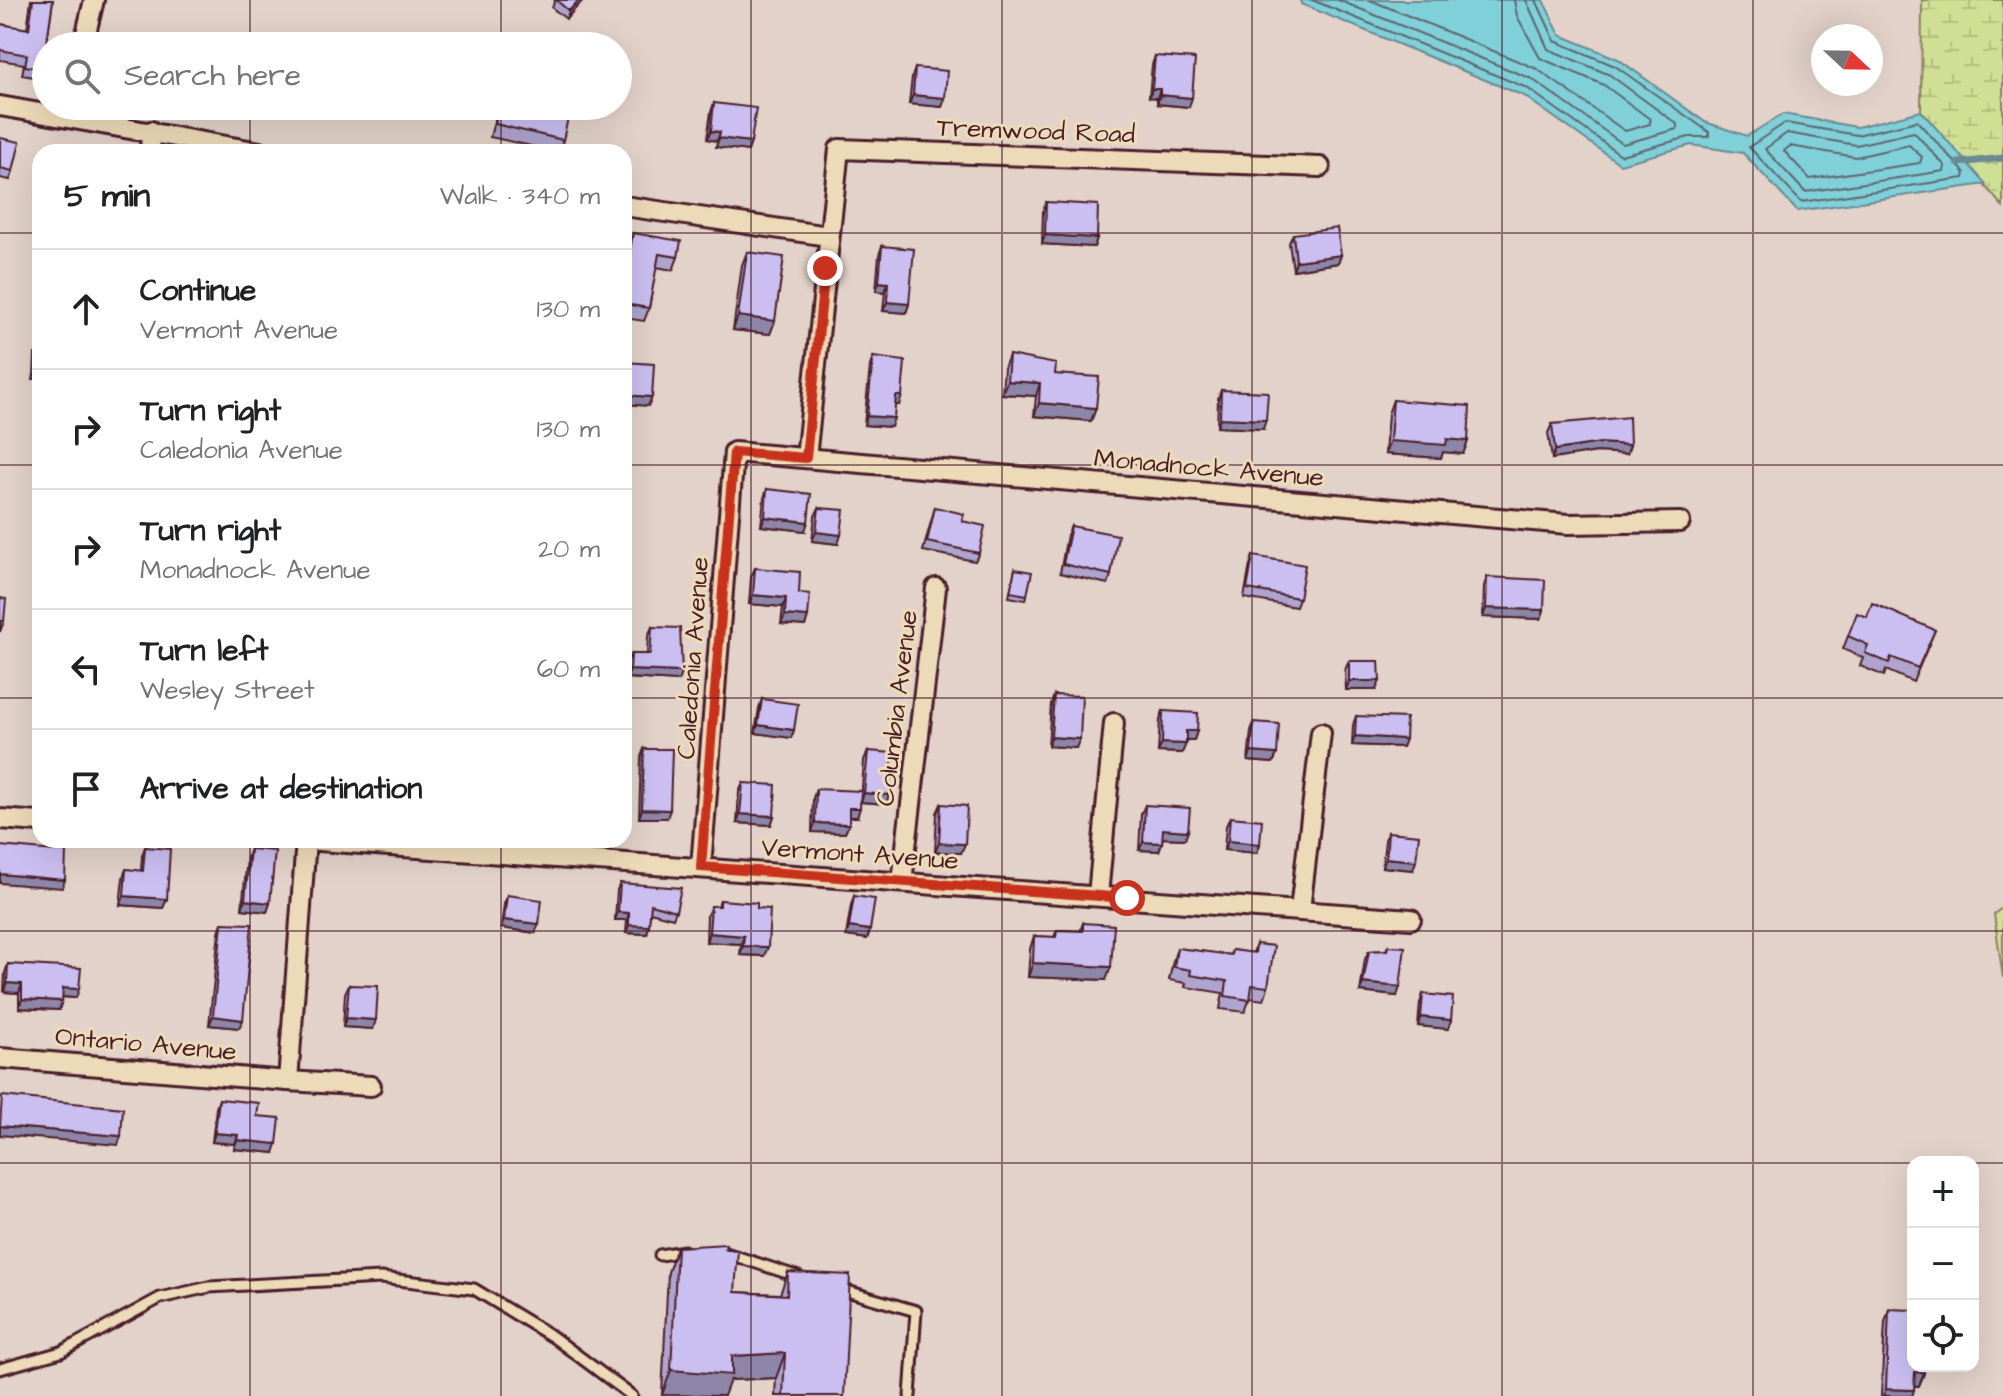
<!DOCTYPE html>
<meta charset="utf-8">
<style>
body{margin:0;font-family:"Architects Daughter",sans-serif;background:#f6f6f6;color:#202124}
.controls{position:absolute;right:24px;bottom:24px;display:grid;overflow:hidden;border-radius:16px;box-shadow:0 8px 32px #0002}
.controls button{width:72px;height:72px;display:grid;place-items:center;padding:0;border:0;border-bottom:2px solid #e0e0e0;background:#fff;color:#202124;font:40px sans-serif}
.compass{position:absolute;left:1811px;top:24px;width:72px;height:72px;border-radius:50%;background:#fff;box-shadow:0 8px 32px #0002;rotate:112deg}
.stop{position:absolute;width:24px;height:24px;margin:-18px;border:6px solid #c8321e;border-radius:50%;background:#fff}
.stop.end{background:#c8321e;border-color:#fff;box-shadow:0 2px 8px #0008}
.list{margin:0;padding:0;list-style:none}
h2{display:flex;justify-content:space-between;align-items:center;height:104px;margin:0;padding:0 32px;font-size:34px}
h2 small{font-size:26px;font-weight:400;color:#757577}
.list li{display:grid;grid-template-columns:52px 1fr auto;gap:24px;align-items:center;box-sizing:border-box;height:120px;padding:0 32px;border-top:2px solid #e0e0e0}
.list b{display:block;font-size:30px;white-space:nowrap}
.list p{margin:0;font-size:26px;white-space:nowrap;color:#757577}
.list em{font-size:26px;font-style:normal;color:#757577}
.icon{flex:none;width:44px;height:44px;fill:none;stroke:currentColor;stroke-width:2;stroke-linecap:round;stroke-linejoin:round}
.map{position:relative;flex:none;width:2003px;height:1396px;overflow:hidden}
.search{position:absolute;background:#fff;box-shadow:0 8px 32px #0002;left:32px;top:32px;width:600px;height:88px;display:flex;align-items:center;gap:20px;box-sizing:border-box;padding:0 28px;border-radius:44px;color:#757577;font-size:30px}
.panel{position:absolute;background:#fff;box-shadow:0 8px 32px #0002;left:32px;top:144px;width:600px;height:704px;border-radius:24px}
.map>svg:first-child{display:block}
</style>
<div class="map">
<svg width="2003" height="1396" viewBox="0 0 2003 1396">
<defs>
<pattern id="wetland-marsh" width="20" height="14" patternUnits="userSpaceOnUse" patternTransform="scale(2)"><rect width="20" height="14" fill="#cfe094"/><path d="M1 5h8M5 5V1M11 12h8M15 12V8" fill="none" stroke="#b3c080"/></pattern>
<pattern id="park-crowns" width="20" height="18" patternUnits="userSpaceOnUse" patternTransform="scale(2)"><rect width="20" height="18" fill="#cfe094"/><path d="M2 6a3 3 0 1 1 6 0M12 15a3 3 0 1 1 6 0" fill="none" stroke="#b3c080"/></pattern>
</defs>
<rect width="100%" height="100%" fill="#e2d2c9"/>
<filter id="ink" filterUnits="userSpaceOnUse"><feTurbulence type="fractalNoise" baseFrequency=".0125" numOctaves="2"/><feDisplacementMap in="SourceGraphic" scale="16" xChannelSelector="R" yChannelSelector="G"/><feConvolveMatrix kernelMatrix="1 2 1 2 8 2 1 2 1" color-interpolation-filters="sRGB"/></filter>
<g filter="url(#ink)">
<!-- wetland -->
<path fill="url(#wetland-marsh)" stroke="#8c8060" stroke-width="2" d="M1922,0H2003V207L1921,111Z"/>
<!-- park -->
<path fill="url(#park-crowns)" stroke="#8c8060" stroke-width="2" d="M2003,907V978L1994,914Z"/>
<!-- water -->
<path fill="#7fd0d8" stroke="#6a8993" stroke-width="2" d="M1301,0H1543L1560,35L1618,59L1705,122L1747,136L1783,114L1857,127L1921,111L1986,184L1797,211L1743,153L1691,145L1620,164L1524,96L1301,4Z"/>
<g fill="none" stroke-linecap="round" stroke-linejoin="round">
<!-- shore -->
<g stroke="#5f6670" stroke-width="2">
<path d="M1312,0L1527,88L1621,155L1689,137H1709V132L1615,66L1555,41L1536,0"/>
<path d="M1338,0L1532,79L1623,144L1677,129V124L1610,75L1548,49L1526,0"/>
<path d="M1370,0L1537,69L1625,131L1650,124V119L1604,85L1540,58L1517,16L1514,0"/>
<path d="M1917,121L1965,173L1964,178L1801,202L1749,147L1785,123L1857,135Z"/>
<path d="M1914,132L1945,166L1944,171L1805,192L1765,149L1787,133L1856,145Z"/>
<path d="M1909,145L1922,157L1920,163L1810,179L1784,151L1790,146L1856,157Z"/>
</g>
<!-- stream -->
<path stroke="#6a8993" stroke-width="7" d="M1958,163L2003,158"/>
<defs>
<g id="service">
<path d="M726,1253L799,1277"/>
<path d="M660,1255L684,1251"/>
<path d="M840,1289L916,1311L910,1396"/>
<path d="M0,1369L61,1352L160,1298L209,1287L381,1278L474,1289L553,1337L632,1396"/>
</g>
<g id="minor">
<path d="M83,46L94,0"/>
<path d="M0,106L260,152"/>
<path d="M150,152L151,131"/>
<path d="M624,206L828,236"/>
<path d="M806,458L839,149L1320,167"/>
<path d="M0,819L40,822"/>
<path d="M305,840L1411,919"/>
<path d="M701,867L734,452L1568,524L1680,522"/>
<path d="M902,882L936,588"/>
<path d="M1098,896L1114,723"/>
<path d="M1300,910L1321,733"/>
<path d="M0,1058L288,1081L306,840"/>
<path d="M288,1081L371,1086"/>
</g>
</defs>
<!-- service casing -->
<use href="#service" stroke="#4a1f2b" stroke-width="15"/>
<!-- minor casing -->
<use href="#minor" stroke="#4a1f2b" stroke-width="24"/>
<!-- service -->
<use href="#service" stroke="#eddab8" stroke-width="9"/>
<!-- minor -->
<use href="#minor" stroke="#eddab8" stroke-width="18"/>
</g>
<!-- wall -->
<g fill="#aea4ce" stroke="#4a1f2b" stroke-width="2">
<path d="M31,0H53L43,69L40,78L22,75L24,64L0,60V24L27,29Z"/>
<path d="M555,0H583L566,19L552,8Z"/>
<path d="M1155,56L1189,107L1157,104V98L1149,97L1152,65Z"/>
<path d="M915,68L945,98L942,107L909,104L912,77Z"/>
<path d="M714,103L751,142L748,151L716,147L717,141L707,139L711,112Z"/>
<path d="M498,106H558L563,140L559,152L490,137Z"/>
<path d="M0,138L13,171L10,180L0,178Z"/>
<path d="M1046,202L1097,238L1094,247L1042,244L1043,211Z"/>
<path d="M633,233L678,257L673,270L656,267L649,308L644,321L624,318V271L628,246Z"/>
<path d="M1293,234L1341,255L1338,263L1293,270L1289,243Z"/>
<path d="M882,246L909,304L906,313L883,311L885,292L876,291L879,255Z"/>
<path d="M747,252L775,321L770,334L733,330L742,265Z"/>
<path d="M1009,355L1055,374L1096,408L1091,421L1034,416L1036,396L1002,394L1004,368Z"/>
<path d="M873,357L899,405H895L891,427L864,425L870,366Z"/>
<path d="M1221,390L1263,429L1217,427L1218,399Z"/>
<path d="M1393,400L1468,441L1463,454L1443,452L1441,458L1385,454L1388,414Z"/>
<path d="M1552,424L1630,445L1627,454L1597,452L1552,459L1548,433Z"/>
<path d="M767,489L805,531L761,526L764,498Z"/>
<path d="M935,507L962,521L979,553L975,561L923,551Z"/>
<path d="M819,508L838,544L812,541L815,516Z"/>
<path d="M1071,526L1111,575L1108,584L1060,573L1067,535Z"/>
<path d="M1253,556L1299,598L1296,607L1244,598L1250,565Z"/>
<path d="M755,568L799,593L808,617L805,626L781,624L783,607L749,604L751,577Z"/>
<path d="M1015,569L1027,595L1026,600L1009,597Z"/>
<path d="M1487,577L1544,610L1541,619L1483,617L1484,586Z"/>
<path d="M1867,617L1935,630L1913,682L1886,670L1884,676L1860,666L1863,658L1843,649L1848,636Z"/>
<path d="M40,626V659H37L39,630Z"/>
<path d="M652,627L678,681L627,678V662L631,654H647L648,636Z"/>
<path d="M1349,661L1376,690H1346L1345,670Z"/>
<path d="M1054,695L1076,748L1048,746L1051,704Z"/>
<path d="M762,699L794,730L791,738L755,733L759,708Z"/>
<path d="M1163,711L1197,731L1194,740H1186L1182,753L1158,752L1160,720Z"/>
<path d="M1356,716L1405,739L1402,747L1352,745L1353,725Z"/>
<path d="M1254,722L1277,754L1273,763L1248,761L1251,731Z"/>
<path d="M644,749L667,818H639L641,757Z"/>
<path d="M868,751L886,804L861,802L864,760Z"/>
<path d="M743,783L774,816L771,825L737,823L739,792Z"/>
<path d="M816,789L857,817H849V824L845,833L812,832L813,798Z"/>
<path d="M941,804L961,853L935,852L937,813Z"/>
<path d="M1145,805L1188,831L1185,839L1163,838L1159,851L1139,850L1141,814Z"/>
<path d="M1230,817L1260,844L1257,853L1224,850L1226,826Z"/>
<path d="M1388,832L1413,870L1382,867L1385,840Z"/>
<path d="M145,847L167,899L163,908L120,905L123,878L126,869L141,871L142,856Z"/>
<path d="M250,849L270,903L267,912L242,909L247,858Z"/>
<path d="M620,883L676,911L673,918L650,912L647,934L626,933L627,920H615L617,890Z"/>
<path d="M507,895L535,933L501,928L504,904Z"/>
<path d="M854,896L870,930L867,939L846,936L851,905Z"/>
<path d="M720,900L757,908L764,956L740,955L741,944L706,942L707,915L711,906H718Z"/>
<path d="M222,923L239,1028L209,1025L219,932Z"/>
<path d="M1083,923L1106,980L1028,977L1030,949L1034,936L1054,937L1057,930L1080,931Z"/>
<path d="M1256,944L1268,987L1264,1000L1250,998L1245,1012L1220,1009L1223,993L1185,987L1186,983L1169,980L1173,961L1177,948L1230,955L1232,950L1253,953Z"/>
<path d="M1388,946L1397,996L1360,992L1365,959L1369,951L1386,950Z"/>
<path d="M8,964L76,998L62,997L59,1010L19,1008V993L4,992L5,973Z"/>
<path d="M349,985L373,1029L343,1027L345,993Z"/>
<path d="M1423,994L1451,1020L1448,1029L1418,1026L1420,1003Z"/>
<path d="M219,1099L257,1116L274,1153L234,1149L235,1144L212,1142L216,1108Z"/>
<path d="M677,1247L725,1249L735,1292L780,1294L788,1272L844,1396H775L776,1378L730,1380L662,1395L668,1272Z"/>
<path d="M1889,1309L1924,1373L1919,1386H1914L1912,1396H1881L1885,1322Z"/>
</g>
<!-- shaded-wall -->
<g fill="#8d86a8" stroke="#4a1f2b" stroke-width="2">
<path d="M579,0H583L566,19L569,11Z"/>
<path d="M1152,89H1160L1157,98L1149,97Z"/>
<path d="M913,95L945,98L942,107L909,104Z"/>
<path d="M1160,95L1192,98L1189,107L1157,104Z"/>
<path d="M287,106H321L318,113L286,110Z"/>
<path d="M399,106H446L442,116L398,110Z"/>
<path d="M711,131L720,132L717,141L707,139Z"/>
<path d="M719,138L751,142L748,151L716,147Z"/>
<path d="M1045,235L1097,238L1094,247L1042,244Z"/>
<path d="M1341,255L1338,263L1293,270L1296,261Z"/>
<path d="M879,282L888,283L885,292L876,291Z"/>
<path d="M887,302L909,304L906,313L883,311Z"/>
<path d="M738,316L775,321L770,334L733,330Z"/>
<path d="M34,375H40V379H33Z"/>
<path d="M1007,381L1040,383L1036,396L1002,394Z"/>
<path d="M624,395L652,397L648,406L624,404Z"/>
<path d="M896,396H902L899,405H893Z"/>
<path d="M1039,403L1096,408L1091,421L1034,416Z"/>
<path d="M867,416L894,418L891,427L864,425Z"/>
<path d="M1220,418L1266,420L1263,429L1217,427Z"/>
<path d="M1447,439L1468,441L1463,454L1443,452L1441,458L1385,454L1390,441Z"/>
<path d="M1600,443L1630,445L1627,454L1597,452L1552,459L1555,450Z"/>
<path d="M765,517L808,522L805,531L761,526Z"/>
<path d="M816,532L841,535L838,544L812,541Z"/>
<path d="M753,595L786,598L783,607L749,604Z"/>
<path d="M1486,608L1544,610L1541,619L1483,617Z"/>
<path d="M785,615L808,617L805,626L781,624Z"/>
<path d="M0,621H4L0,632Z"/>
<path d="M630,670L682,672L678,681L627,678Z"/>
<path d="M1349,681H1380L1376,690H1346Z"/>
<path d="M758,725L794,730L791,738L755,733Z"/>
<path d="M1186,731H1197L1194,740H1183Z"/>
<path d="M1355,736L1405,739L1402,747L1352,745Z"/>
<path d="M1051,737L1080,739L1076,748L1048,746Z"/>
<path d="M1162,743L1186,744L1182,753L1158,752Z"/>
<path d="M1251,752L1277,754L1273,763L1248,761Z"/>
<path d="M864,793L889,795L886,804L861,802Z"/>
<path d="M849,808H860L857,817H846Z"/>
<path d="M642,809L670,810L667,818H639Z"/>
<path d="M740,814L774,816L771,825L737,823Z"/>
<path d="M815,823L849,824L845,833L812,832Z"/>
<path d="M1163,829L1188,831L1185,839L1160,838Z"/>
<path d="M1228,841L1260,844L1257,853L1224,850Z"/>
<path d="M1143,842L1162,843L1159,851L1139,850Z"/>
<path d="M939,843L965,844L961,853L935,852Z"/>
<path d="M1386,858L1416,861L1413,870L1382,867Z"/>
<path d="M0,874L65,880L62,888L0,883Z"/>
<path d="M124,896L167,899L163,908L120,905Z"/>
<path d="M245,900L270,903L267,912L242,909Z"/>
<path d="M618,912L629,913L627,920H615Z"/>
<path d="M504,920L539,924L535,933L501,928Z"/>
<path d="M629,925L649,926L647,934L626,933Z"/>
<path d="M849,927L870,930L867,939L846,936Z"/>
<path d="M709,933L744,936L741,944L706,942Z"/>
<path d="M743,946L768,947L764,956L740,955Z"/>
<path d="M1033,963L1111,967L1106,980L1028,977Z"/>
<path d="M7,983L22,984L19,993L4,992Z"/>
<path d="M1363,983L1400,987L1397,996L1360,992Z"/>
<path d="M63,988L79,989L76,998L60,997Z"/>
<path d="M22,999L62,1001L59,1010L19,1008Z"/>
<path d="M213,1016L243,1020L239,1028L209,1025Z"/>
<path d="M1421,1017L1451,1020L1448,1029L1418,1026Z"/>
<path d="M346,1018L376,1020L373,1029L343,1027Z"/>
<path d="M0,1126L121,1136L118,1145L0,1135Z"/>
<path d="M215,1133L238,1135L235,1144L212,1142Z"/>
<path d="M237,1140L277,1144L274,1153L234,1149Z"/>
<path d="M785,1353L776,1378L730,1380L724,1396L662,1395L671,1370L732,1356Z"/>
<path d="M1915,1372L1924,1373L1919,1386L1910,1385Z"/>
<path d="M1886,1389L1914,1390L1912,1396H1883Z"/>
</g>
<!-- building -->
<g fill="#cabff0" stroke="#4a1f2b" stroke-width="2">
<path d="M33,0H53L43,69L25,66L27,55L0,50V24L29,29Z"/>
<path d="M556,0H579L569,11Z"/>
<path d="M119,39L144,43L143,46H118Z"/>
<path d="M387,42L414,46H387Z"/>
<path d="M1155,56L1195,59L1192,98L1160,95V89H1152Z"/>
<path d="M915,68L947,71L945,98L913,95Z"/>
<path d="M714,103L756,108L751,142L719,138L720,132L711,131Z"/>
<path d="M499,106H558L570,109L563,140L495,124Z"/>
<path d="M0,138L20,142L13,171L0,168Z"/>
<path d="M64,146L94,150V152H63Z"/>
<path d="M1046,202L1098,205L1097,238L1045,235Z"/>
<path d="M1337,228L1341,255L1296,261L1293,234Z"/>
<path d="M633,233L681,241L678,257L659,254L649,308L624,304V286Z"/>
<path d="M882,246L914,249L909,304L887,302L888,283L879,282Z"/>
<path d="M747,252L784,257L775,321L738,316Z"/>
<path d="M35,354L40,355V375H34Z"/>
<path d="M1009,355L1056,364L1055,374L1099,377L1096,408L1039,403L1040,383L1007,381Z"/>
<path d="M873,357L905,361L902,396H896L894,418L867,416Z"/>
<path d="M624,362L654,364L652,397L624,395Z"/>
<path d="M1221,390L1268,392L1266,420L1220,418Z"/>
<path d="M1393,400L1470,406L1468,441L1447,439L1446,445L1390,441Z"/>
<path d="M1629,417L1630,445L1600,443L1555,450L1552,424Z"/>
<path d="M767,489L811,494L808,522L765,517Z"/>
<path d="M935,507L964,514L962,521L985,526L979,553L927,542Z"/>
<path d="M819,508L844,510L841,535L816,532Z"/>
<path d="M1071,526L1118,535L1111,575L1063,564Z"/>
<path d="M1253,556L1305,565L1299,598L1247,589Z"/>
<path d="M755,568L800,572L799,593L810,594L808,617L785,615L786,598L753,595Z"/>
<path d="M1015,569L1032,572L1027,595L1010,592Z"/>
<path d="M1487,577L1545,580L1544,610L1486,608Z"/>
<path d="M0,598L6,599L4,621H0Z"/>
<path d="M1872,603L1935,630L1918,668L1891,657L1889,663L1865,653L1868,645L1848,636L1857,613L1867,617Z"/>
<path d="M652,627L680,628L682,672L630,670L631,654H650Z"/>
<path d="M1349,661H1379L1380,681H1349Z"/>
<path d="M1054,695L1082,696L1080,739L1051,737Z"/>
<path d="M762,699L798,704L794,730L758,725Z"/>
<path d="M1163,711L1198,713L1197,731H1186V744L1162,743Z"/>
<path d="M1356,716L1406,718L1405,739L1355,736Z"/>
<path d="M1254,722L1279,724L1277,754L1251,752Z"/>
<path d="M644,749H672L670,810L642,809Z"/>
<path d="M868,751L893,753L889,795L864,793Z"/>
<path d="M743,783L776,785L774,816L740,814Z"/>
<path d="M816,789L861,791L860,808H849V824L815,823Z"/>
<path d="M941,804L967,806L965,844L939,843Z"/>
<path d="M1145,805L1190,808L1188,831L1163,829L1162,843L1143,842Z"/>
<path d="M1230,817L1262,820L1260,844L1228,841Z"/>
<path d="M1388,832L1419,835L1416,861L1386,858Z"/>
<path d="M0,846L66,852L65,880L0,874Z"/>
<path d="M145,847L170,849L167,899L124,896L126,869L143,871Z"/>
<path d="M250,849L275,851L270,903L245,900Z"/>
<path d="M620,883L681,888L676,911L651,904L649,926L629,925V913L618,912Z"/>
<path d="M507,895L542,900L539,924L504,920Z"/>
<path d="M854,896L875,899L870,930L849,927Z"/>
<path d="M720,900L757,903V908L770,909L768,947L743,946L744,936L709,933L711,906H720Z"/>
<path d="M222,923L252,924L243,1020L213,1016Z"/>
<path d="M1083,923L1114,925L1111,967L1033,963L1034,936L1056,937L1057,930L1083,931Z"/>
<path d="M1256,944L1274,946L1268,987L1252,985L1250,1000L1225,996L1227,981L1190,975L1191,970L1174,967L1177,948L1231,955L1232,950L1255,953Z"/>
<path d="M1388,946L1405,947L1400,987L1363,983L1369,951L1387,950Z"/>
<path d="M8,964L81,968L79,989L63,988L62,1001L22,999V984L7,983Z"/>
<path d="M349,985L378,986L376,1020L346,1018Z"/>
<path d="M1423,994L1453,997L1451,1020L1421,1017Z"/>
<path d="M2,1096L123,1108L121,1136L0,1126Z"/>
<path d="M219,1099L259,1103L257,1116L280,1118L277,1144L237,1140L238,1135L215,1133Z"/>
<path d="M726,1244L725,1249L738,1250L735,1292L787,1295L788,1272L850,1275L844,1396H783L785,1353L732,1356V1375L671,1370L677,1247Z"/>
<path d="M1889,1309L1913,1310V1366H1924V1373L1915,1372L1914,1390L1886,1389Z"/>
</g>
</g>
<g fill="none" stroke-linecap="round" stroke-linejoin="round" filter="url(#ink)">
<!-- route -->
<path stroke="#c8321e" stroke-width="10" d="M825,268L806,458L734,452L701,867L1127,898"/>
</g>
<!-- grid -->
<path fill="none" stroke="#4a1f2b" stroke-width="2" stroke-opacity="0.55" d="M250,0V46M501,0V46M751,0V1396M1002,0V1396M1252,0V1396M1502,0V1396M1753,0V1396M250,106V152M501,106V152M0,233H40M624,233H2003M0,465H40M624,465H2003M0,698H40M624,698H2003M250,840V1396M501,840V1396M0,931H2003M0,1163H1913M1973,1163H2003"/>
<g text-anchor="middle" stroke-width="6" stroke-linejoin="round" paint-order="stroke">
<!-- street labels -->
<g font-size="26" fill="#4a1f2b" stroke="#eddab8">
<text transform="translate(1036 130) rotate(2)" y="9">Tremwood Road</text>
<text transform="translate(1209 467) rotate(5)" y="9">Monadnock Avenue</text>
<text transform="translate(692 658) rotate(-86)" y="9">Caledonia Avenue</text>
<text transform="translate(896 708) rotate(-83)" y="9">Columbia Avenue</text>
<text transform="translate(860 853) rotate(4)" y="9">Vermont Avenue</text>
<text transform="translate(146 1043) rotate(5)" y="9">Ontario Avenue</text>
</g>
</g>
</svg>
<div class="controls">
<button>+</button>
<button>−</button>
<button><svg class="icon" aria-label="locate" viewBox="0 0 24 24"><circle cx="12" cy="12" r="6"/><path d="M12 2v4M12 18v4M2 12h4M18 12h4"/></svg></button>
</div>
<svg class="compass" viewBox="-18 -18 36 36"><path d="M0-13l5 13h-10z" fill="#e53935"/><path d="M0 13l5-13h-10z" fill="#757577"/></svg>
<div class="stop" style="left:1127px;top:898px"></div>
<div class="stop end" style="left:825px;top:268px"></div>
<div class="search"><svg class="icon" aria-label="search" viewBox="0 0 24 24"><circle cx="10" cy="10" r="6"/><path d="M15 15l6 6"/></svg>Search here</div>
<section class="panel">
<h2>5 min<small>Walk · 340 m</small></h2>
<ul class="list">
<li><svg class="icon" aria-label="ahead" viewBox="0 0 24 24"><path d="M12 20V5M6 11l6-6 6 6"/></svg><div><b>Continue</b><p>Vermont Avenue</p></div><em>130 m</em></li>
<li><svg class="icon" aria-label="right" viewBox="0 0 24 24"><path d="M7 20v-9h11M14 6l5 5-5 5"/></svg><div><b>Turn right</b><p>Caledonia Avenue</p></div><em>130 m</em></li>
<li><svg class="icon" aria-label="right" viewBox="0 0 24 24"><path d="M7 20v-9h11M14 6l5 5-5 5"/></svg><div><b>Turn right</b><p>Monadnock Avenue</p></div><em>20 m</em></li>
<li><svg class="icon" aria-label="left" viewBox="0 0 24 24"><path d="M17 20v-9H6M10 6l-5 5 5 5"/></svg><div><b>Turn left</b><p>Wesley Street</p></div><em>60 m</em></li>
<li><svg class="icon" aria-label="arrive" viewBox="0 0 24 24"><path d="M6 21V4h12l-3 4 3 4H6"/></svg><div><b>Arrive at destination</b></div></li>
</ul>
</section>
</div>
